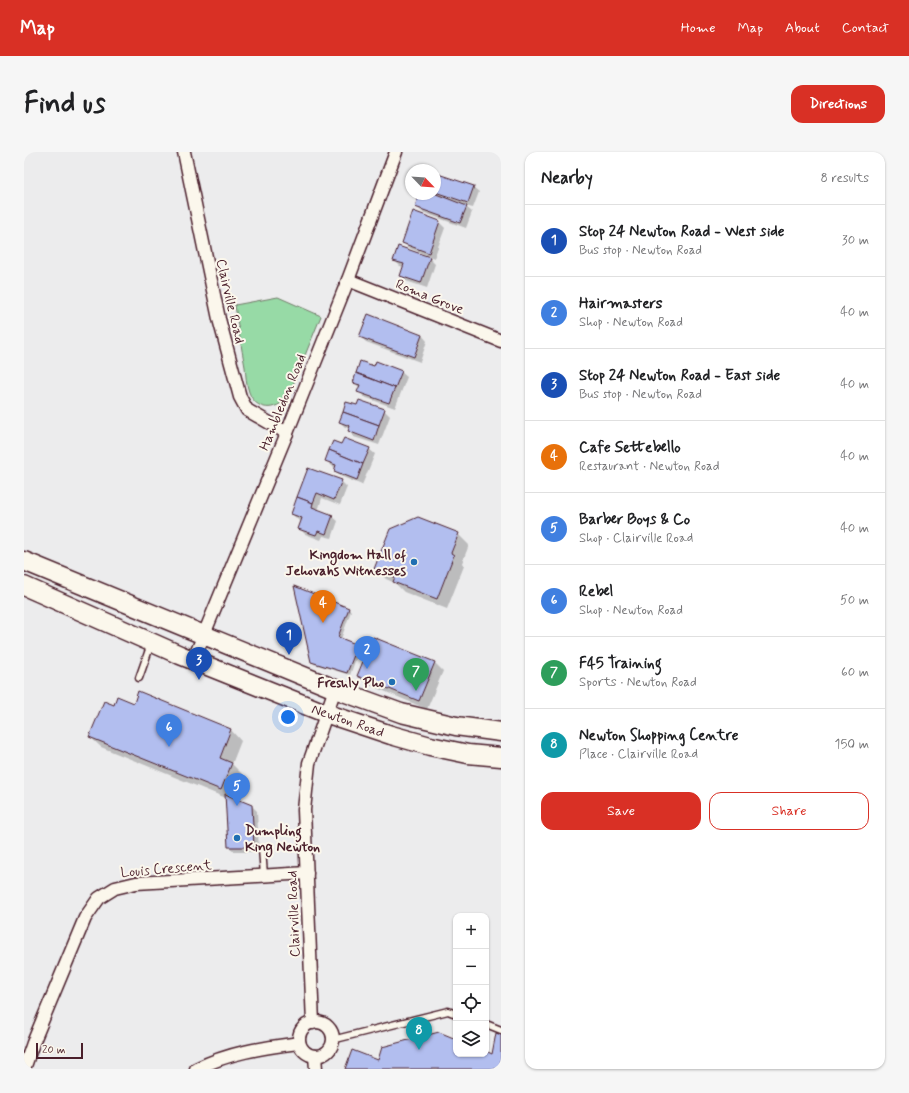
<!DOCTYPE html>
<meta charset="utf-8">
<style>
body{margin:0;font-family:Mynerve,sans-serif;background:#f6f6f6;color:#202124}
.controls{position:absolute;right:12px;bottom:12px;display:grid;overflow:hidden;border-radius:8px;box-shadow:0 1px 3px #0004}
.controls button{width:36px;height:36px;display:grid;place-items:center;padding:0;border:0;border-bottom:1px solid #e0e0e0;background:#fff;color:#202124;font:20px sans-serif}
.compass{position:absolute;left:381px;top:12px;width:36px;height:36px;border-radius:50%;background:#fff;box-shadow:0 1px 3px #0004;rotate:115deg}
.scale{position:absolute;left:12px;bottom:10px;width:47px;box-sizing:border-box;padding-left:4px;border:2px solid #4a1f2b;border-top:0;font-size:11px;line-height:14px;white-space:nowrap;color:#4a1f2b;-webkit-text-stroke:3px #fbf7ec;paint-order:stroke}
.you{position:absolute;left:264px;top:565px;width:14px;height:14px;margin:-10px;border:3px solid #fff;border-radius:50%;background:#1a73e8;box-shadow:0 0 0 6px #1a73e833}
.badge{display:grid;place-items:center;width:26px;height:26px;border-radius:50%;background:#d93025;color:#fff;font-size:13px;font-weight:700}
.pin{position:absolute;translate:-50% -33px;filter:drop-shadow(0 1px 2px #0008)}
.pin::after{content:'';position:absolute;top:21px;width:14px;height:12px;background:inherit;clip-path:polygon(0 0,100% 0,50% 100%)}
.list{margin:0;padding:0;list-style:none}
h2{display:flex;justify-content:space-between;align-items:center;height:52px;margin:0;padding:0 16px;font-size:17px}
h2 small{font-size:13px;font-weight:400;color:#757577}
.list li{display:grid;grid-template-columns:26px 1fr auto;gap:12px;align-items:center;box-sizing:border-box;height:72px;padding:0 16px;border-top:1px solid #e0e0e0}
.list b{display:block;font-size:15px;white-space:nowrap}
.list p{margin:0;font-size:13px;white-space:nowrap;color:#757577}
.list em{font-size:13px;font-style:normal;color:#757577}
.actions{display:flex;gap:8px;padding:12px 16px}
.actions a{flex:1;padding:9px 0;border:1px solid #d93025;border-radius:12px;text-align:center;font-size:14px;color:#d93025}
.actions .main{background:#d93025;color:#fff}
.icon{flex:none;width:22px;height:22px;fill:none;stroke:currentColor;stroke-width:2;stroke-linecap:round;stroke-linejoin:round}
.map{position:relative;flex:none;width:477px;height:917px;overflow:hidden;border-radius:12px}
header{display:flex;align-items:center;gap:24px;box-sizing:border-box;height:56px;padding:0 20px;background:#d93025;color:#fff}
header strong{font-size:19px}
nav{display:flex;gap:22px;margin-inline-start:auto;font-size:14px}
.intro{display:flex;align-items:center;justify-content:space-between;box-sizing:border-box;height:96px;padding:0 24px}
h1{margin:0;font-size:28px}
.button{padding:10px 18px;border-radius:12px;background:#d93025;color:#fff;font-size:14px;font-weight:700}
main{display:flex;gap:24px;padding:0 24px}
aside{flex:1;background:#fff;border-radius:12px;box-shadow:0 1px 3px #0004}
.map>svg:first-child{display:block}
</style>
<header>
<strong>Map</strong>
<nav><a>Home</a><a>Map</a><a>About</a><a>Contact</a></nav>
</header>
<div class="intro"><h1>Find us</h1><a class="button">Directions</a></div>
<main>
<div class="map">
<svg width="477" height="917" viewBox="0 0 477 917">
<rect width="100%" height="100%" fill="#ececed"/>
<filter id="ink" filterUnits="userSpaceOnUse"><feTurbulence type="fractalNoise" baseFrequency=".025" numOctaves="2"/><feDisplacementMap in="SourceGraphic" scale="8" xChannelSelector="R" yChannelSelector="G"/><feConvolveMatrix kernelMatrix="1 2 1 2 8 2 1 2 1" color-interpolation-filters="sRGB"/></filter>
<g filter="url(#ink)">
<!-- green -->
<path fill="#97daa6" stroke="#707c68" d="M254,145L297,164L264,245C251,260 232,259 225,240C222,232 222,223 221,215C217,194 214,174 211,153Z"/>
<!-- shadow -->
<g fill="#0003">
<path d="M411,22L449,35L455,40L449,56L441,54L448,60L442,76L398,60L392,54L396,42H411Z"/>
<path d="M415,70L421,76L410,106L385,96L379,91Z"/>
<path d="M405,106L411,112L403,136L382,129L377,123L380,115L376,114L370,108Z"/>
<path d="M344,164L398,183L403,189L396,210L342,190L337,185Z"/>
<path d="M351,216L377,220L383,225L371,256L340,245L335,239L336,236L330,230Z"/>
<path d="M334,255L360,258L366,264L355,293L330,285L325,279L326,277L321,275L316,270Z"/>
<path d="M345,297L351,302L338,333L316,324L311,319L312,316L308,314L302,308Z"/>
<path d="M285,317L317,329L323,335L316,353L298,346L294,359L308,364L314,369L308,386L299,384L297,388L281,382L276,377L278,369L274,368L268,362Z"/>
<path d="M434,382L445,393L438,411L440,414L423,457L380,440L371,431L362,427L351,417Z"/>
<path d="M325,457L327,459L317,487L334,494L336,496L326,523L290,512L288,509Z"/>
<path d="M411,511L419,519L403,557L343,532L334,524Z"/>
<path d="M115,541L207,578L217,589L208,612L218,622L209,646L228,654L233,659L235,700H211L205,695L202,646L77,595L66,585L91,554L110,552Z"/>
</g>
<!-- building -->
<g fill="#b2beef" stroke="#4a1f2b">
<path d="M411,21L450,34L444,51L411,40Z"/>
<path d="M411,40L412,41V42L443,54L436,71L391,55L395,42H411Z"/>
<path d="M389,59L416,69L405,101L378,91Z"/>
<path d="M374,94L406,105L397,131L376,124L380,112L369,109Z"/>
<path d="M344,162L398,183L390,205L335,185Z"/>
<path d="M336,209L350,214L352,209L378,219L371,236L332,221Z"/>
<path d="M332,221L371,236L365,251L333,240L336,233L329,231Z"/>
<path d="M335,248L361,257L355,273L319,260L322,250L333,253Z"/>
<path d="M319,260L355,273L350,289L324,279L326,274L315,270Z"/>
<path d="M320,286L346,296L339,312L305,298L309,289L317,292Z"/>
<path d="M305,298L339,312L333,328L310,319L312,313L301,309Z"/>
<path d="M284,316L318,328L310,348L293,341L289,351L273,345Z"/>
<path d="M273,345L289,351L288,355L309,363L302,382L294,379L292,383L274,377L278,366L267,362Z"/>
<path d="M394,365L435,381L427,401L430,403L413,447L369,430L371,425L350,417L366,377Z"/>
<path d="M270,434L325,456L314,485L334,493L323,521L287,510Z"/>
<path d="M349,485L411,510L395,549L333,524Z"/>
<path d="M114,539L207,577L196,606L208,611L197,638L65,585L80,549L90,553L93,544L110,551Z"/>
<path d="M201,642L228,653L230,695H204Z"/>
<path d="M415,880L432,887V902H462V899L468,902L472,881L477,883V917H321L328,898L354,908L358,895Z"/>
</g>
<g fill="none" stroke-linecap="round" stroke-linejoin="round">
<defs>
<g id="service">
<path d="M115,526L127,492"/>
<path d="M238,697L240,723"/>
<path d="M462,872L477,878"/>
<path d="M308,888L424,859L432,862"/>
</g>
<g id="minor">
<path d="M160,0L195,167L216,245L223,258L263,281"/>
<path d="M324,128L477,189"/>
<path d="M169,509L263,281L324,128L372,0"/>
<circle cx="292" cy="887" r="17"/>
<path d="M289,871L280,658L285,611L311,537"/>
<path d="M291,904L292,917"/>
<path d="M0,917L9,891L61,766L75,746L91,736L112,731L283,721"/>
<path d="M172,917C206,900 238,896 275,891"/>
</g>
<g id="secondary">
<path d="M0,409L311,537L377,561L432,574L477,580"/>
<path d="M0,434L156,503L301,561L367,583L406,594L444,602L477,605"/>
</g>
</defs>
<!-- service casing -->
<use href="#service" stroke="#4a1f2b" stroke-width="9"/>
<!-- minor casing -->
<use href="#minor" stroke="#4a1f2b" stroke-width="15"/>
<!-- secondary casing -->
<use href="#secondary" stroke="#4a1f2b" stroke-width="21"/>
<!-- service -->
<use href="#service" stroke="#fbf7ec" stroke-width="6"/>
<!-- minor -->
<use href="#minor" stroke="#fbf7ec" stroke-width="12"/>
<!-- secondary -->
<use href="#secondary" stroke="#fbf7ec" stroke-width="18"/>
</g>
</g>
<!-- markers -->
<g fill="#1f6fb2" stroke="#fbf7ec" stroke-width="1.5">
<circle cx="390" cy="410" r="4"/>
<circle cx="368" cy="530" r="4"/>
<circle cx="213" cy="686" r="4"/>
</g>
<g text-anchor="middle" stroke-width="4" stroke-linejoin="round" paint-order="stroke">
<!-- street labels -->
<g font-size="14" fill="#4a1f2b" stroke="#fbf7ec">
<text transform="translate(406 144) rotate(22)" y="5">Roma Grove</text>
<text transform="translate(207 149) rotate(77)" y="5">Clairville Road</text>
<text transform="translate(258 250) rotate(-68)" y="5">Hambledon Road</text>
<text transform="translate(324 568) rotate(19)" y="5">Newton Road</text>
<text transform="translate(142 716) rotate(-5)" y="5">Louis Crescent</text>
<text transform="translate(269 762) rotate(-92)" y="5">Clairville Road</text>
</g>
<!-- poi labels -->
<g font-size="14" font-weight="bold" fill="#4a1f2b" stroke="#fbf7ec" text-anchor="end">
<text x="382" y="407">Kingdom Hall of<tspan x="382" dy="16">Jehovahs Witnesses</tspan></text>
<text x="360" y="535">Freshly Pho</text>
<text x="221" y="683" text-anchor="start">Dumpling<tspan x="221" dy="16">King Newton</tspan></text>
</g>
</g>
</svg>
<div class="controls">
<button>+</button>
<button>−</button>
<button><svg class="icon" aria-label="locate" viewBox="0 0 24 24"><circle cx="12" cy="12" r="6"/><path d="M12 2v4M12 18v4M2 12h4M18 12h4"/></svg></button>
<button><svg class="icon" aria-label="layers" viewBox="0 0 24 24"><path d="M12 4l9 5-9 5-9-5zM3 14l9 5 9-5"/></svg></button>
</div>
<svg class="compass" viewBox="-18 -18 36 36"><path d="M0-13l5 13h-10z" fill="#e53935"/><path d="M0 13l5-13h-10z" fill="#757577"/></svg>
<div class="scale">20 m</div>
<div class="you"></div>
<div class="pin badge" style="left:265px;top:503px;background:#1a4fb4">1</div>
<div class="pin badge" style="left:343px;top:517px;background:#3f7fe0">2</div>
<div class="pin badge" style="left:175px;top:528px;background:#1a4fb4">3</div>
<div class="pin badge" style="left:299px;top:471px;background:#e8710a">4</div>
<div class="pin badge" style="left:213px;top:654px;background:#3f7fe0">5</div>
<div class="pin badge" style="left:145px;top:595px;background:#3f7fe0">6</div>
<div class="pin badge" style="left:392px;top:539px;background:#2e9e5b">7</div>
<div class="pin badge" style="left:395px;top:898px;background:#0f9aa8">8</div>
</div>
<aside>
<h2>Nearby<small>8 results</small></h2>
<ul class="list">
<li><span class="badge" style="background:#1a4fb4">1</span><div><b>Stop 24 Newton Road - West side</b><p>Bus stop · Newton Road</p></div><em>30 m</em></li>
<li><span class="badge" style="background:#3f7fe0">2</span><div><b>Hairmasters</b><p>Shop · Newton Road</p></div><em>40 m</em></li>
<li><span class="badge" style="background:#1a4fb4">3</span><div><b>Stop 24 Newton Road - East side</b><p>Bus stop · Newton Road</p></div><em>40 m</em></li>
<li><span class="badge" style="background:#e8710a">4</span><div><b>Cafe Settebello</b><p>Restaurant · Newton Road</p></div><em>40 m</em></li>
<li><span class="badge" style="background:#3f7fe0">5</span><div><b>Barber Boys &amp; Co</b><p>Shop · Clairville Road</p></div><em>40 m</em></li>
<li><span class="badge" style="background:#3f7fe0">6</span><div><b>Rebel</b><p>Shop · Newton Road</p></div><em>50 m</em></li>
<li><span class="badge" style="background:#2e9e5b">7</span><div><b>F45 Training</b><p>Sports · Newton Road</p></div><em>60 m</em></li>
<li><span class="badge" style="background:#0f9aa8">8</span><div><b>Newton Shopping Centre</b><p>Place · Clairville Road</p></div><em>150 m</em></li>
</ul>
<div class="actions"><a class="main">Save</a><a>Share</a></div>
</aside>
</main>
